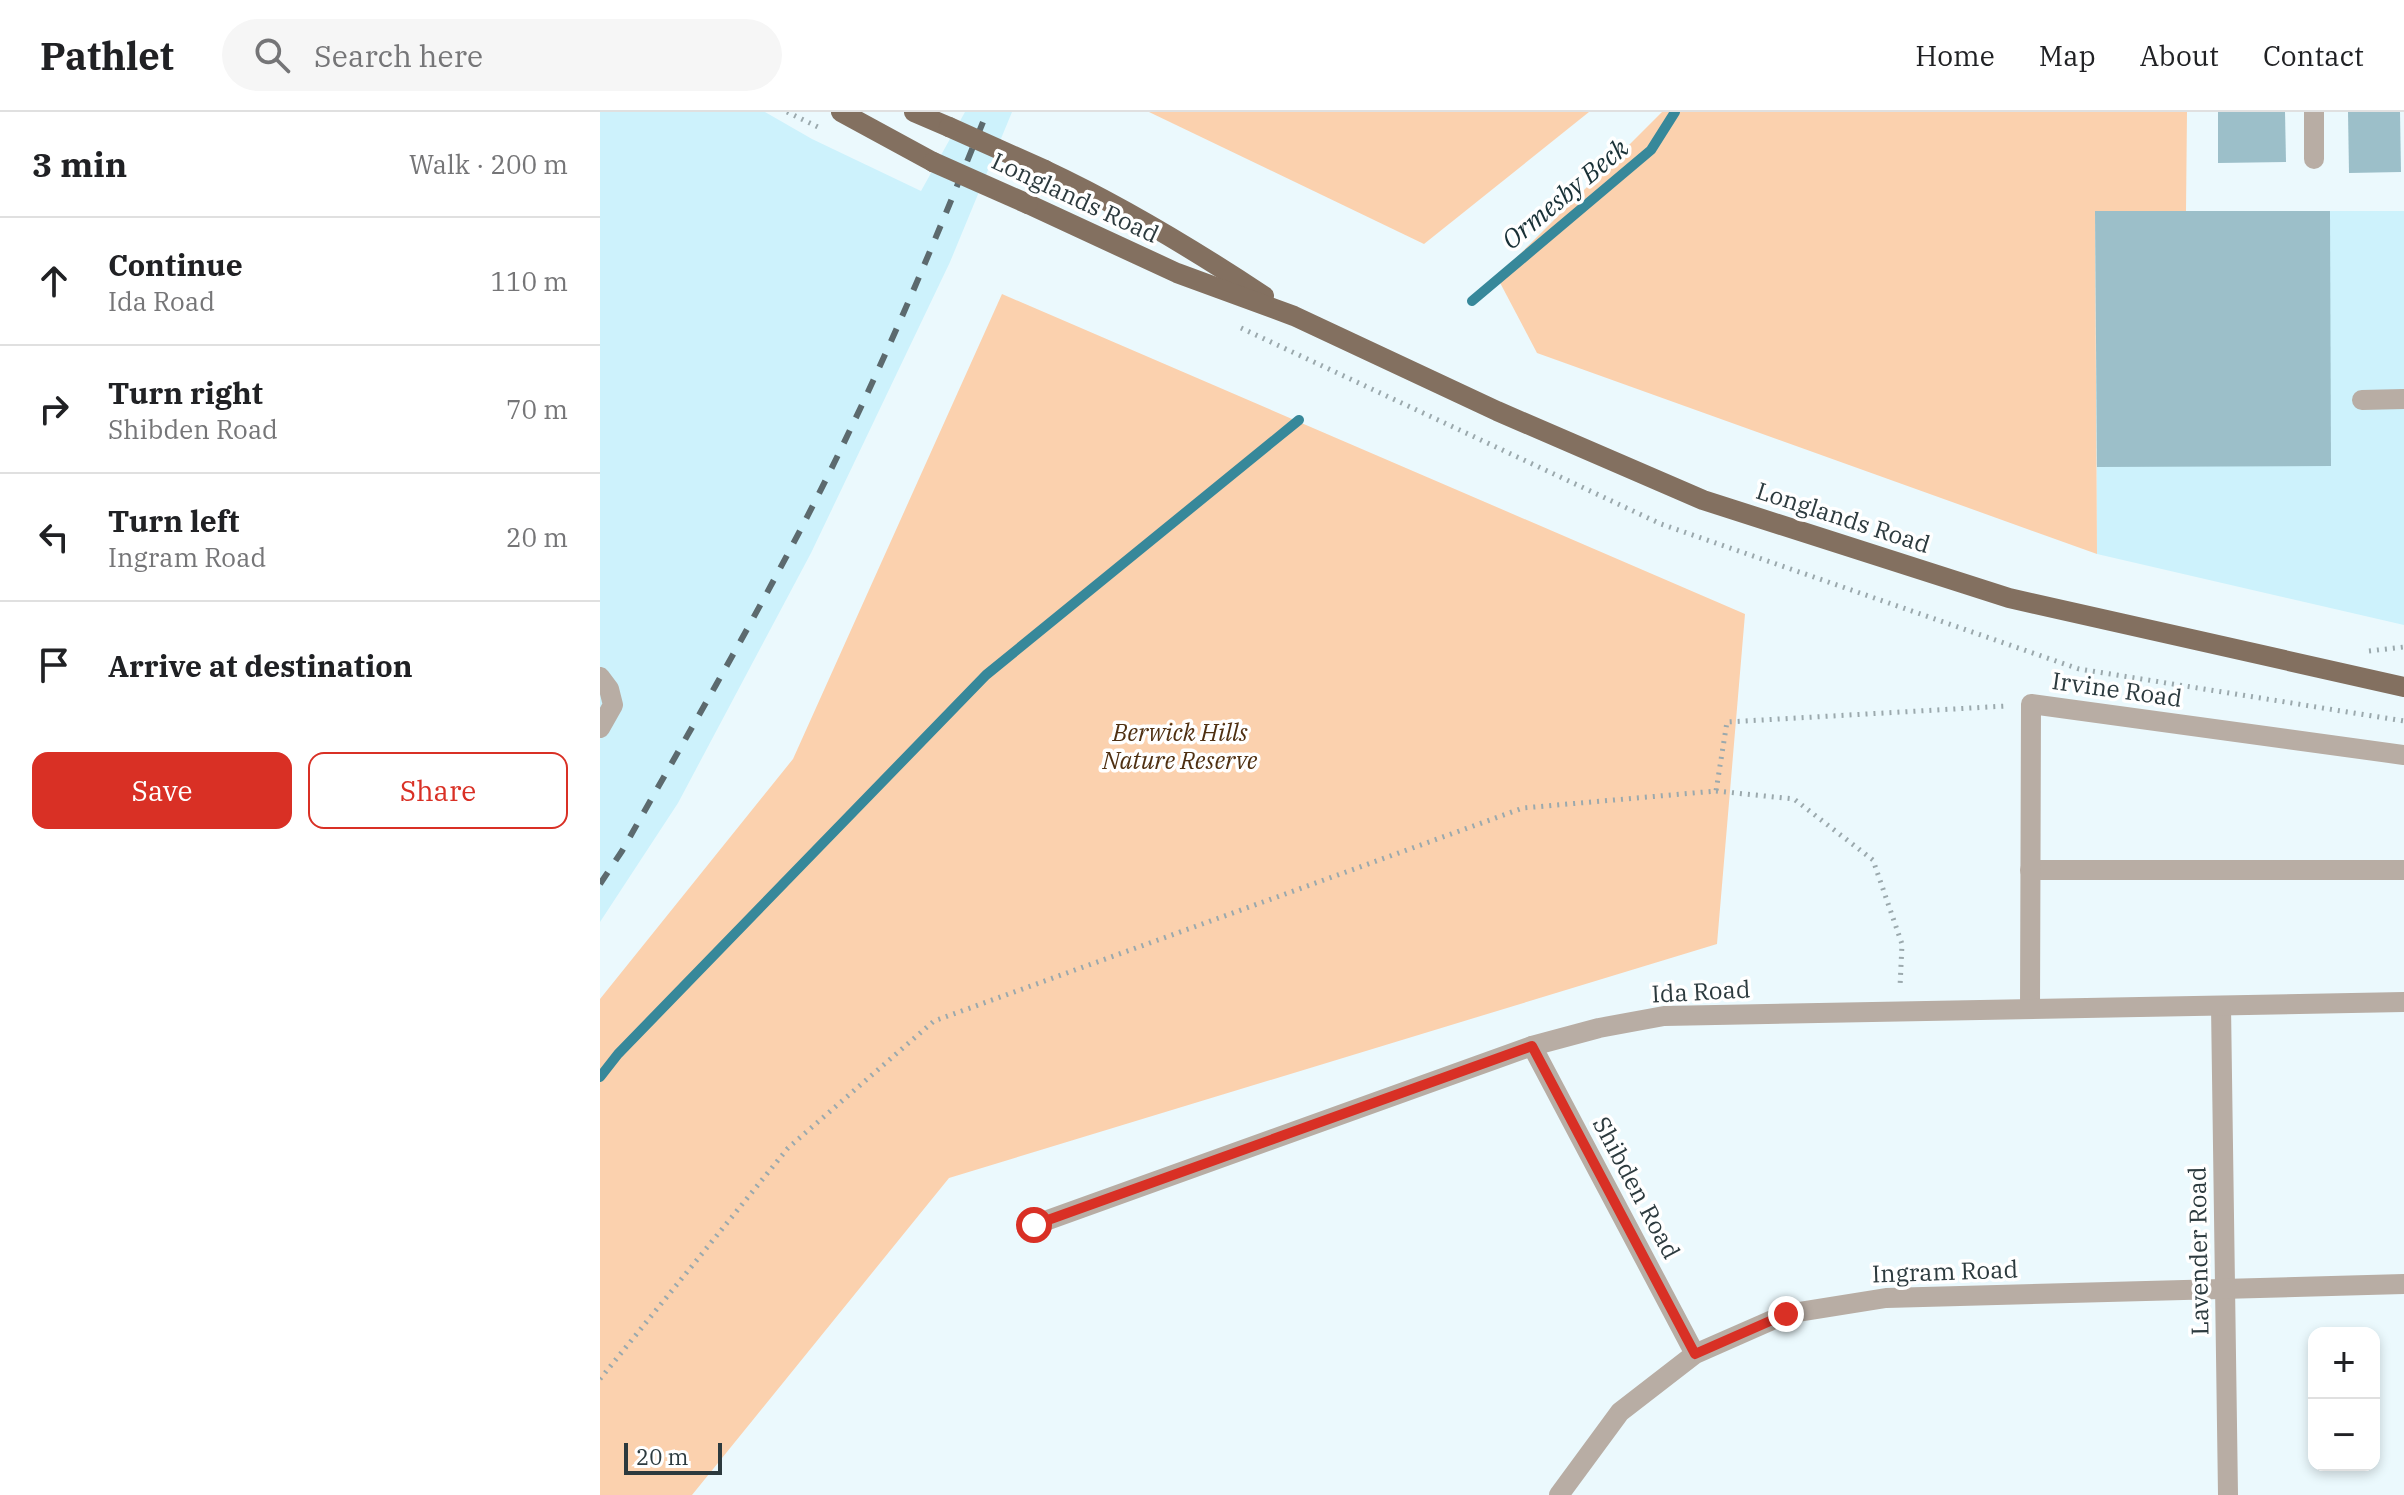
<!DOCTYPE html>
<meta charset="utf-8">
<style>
body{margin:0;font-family:"IBM Plex Serif",serif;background:#f6f6f6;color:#202124}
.controls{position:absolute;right:24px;bottom:24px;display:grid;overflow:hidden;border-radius:16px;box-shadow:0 4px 12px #0003}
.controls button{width:72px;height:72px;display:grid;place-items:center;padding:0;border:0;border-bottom:2px solid #e0e0e0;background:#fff;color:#202124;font:40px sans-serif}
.scale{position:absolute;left:24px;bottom:20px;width:98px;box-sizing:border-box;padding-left:8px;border:4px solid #2c3a3e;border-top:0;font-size:22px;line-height:28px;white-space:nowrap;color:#2c3a3e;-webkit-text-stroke:6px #fff;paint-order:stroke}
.stop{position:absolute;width:24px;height:24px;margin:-18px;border:6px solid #d93025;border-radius:50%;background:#fff}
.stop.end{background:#d93025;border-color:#fff;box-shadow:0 2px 8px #0008}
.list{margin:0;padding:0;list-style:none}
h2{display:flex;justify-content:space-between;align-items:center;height:104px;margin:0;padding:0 32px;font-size:34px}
h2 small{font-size:26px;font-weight:400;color:#757577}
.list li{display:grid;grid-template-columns:52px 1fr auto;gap:24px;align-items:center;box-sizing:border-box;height:128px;padding:0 32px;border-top:2px solid #e0e0e0}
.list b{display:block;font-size:30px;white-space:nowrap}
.list p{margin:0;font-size:26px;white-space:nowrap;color:#757577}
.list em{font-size:26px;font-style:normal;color:#757577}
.actions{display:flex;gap:16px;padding:24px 32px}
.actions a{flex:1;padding:18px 0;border:2px solid #d93025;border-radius:16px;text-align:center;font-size:28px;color:#d93025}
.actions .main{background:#d93025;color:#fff}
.icon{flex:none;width:44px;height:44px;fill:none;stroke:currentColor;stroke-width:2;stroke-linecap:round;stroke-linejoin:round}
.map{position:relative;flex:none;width:1804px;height:1383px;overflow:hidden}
header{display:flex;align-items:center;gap:48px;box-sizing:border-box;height:112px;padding:0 40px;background:#fff;border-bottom:2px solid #e0e0e0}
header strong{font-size:38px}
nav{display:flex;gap:44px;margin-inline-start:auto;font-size:28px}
.search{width:560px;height:72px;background:#f6f6f6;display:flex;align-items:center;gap:20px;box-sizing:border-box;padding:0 28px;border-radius:44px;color:#757577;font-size:30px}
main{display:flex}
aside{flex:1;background:#fff}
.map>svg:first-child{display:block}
</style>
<header>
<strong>Pathlet</strong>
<div class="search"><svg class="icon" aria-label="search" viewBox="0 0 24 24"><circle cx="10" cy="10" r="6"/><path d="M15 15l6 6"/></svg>Search here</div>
<nav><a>Home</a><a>Map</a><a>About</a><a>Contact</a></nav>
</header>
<main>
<aside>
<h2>3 min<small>Walk · 200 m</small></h2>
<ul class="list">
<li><svg class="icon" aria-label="ahead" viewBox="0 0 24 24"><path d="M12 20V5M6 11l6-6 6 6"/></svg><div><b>Continue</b><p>Ida Road</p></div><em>110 m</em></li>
<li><svg class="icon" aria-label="right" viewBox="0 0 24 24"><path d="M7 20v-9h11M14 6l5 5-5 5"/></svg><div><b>Turn right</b><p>Shibden Road</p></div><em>70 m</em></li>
<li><svg class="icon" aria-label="left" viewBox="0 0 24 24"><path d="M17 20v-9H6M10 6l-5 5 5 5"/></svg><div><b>Turn left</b><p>Ingram Road</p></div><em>20 m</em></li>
<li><svg class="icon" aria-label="arrive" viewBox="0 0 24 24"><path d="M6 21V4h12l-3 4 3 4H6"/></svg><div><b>Arrive at destination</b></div></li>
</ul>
<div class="actions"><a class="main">Save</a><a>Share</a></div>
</aside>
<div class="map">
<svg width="1804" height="1383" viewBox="0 0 1804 1383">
<rect width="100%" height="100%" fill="#ebf9fd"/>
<!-- built -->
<g fill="#cdf2fc">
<path d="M0,0H165L212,27L321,79L365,0H412L350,150L211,441L78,691L0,810Z"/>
<path d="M1495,99H1804V513L1497,442Z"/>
</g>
<!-- green -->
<g fill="#fbd1ae">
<path d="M549,0H989L824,132Z"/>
<path d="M1062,0H1587L1586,99L1495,100L1497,442L937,241L897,165Z"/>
<path d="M402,182L1145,502L1117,832L349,1066L92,1383H0V887L193,647Z"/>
</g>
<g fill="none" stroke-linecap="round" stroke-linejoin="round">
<!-- stream -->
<g stroke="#37889a" stroke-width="10">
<path d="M872,189L1051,38L1075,0"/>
<path d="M0,965L18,942L386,563L699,308"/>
</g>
</g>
<!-- building -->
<g fill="#9cbfc9">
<path d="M1618,0H1685L1686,50L1618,51Z"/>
<path d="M1748,0H1800L1801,60L1749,61Z"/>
<path d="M1495,99H1730L1731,354L1497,355Z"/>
</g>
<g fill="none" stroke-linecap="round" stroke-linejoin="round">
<!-- path -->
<g stroke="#9ba9ad" stroke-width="5" stroke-dasharray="2 6" stroke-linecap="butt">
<path d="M187,0L220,16"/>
<path d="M641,216L1061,412L1479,557L1804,609"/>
<path d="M1769,539L1804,535"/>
<path d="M1116,679L1194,687L1273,748L1302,832L1300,875"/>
<path d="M0,1267L188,1036L334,909L923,696L1116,679L1127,610L1406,594"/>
</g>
<!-- minor -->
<g stroke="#b8ada4" stroke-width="20">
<path d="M1714,47V0"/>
<path d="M1762,288L1804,287"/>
<path d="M0,565L9,577L13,593L0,616"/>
<path d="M1430,758H1804"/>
<path d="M1621,894L1628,1383"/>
<path d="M1430,897L1431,592L1804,643"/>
<path d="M932,934L1095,1242"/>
<path d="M434,1113L932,934L999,916L1064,904L1804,890"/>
<path d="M959,1383L1020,1300L1095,1242L1186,1202L1286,1186L1804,1172"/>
</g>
<!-- major -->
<g stroke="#837060" stroke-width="20">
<path d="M241,0L333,50"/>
<path d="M314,0L349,15"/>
<path d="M445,58C522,94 593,137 664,184"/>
<path d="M428,92L577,161L694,204L897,299L1103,388L1409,486L1804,575"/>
</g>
<!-- rail -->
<path stroke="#5c6a6e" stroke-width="6" stroke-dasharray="14 14" stroke-linecap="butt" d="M0,772L22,739C100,600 182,462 250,318C300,214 344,107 387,0"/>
<!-- major-bridge -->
<g stroke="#837060" stroke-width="20">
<path d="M349,15L445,58"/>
<path d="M333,50L428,92"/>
</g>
</g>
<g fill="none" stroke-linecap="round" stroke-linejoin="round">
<!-- route -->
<path stroke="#d93025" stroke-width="10" d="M434,1113L932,934L1095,1242L1186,1202"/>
</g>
<g text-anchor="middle" stroke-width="7" stroke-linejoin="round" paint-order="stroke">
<!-- street labels -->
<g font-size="24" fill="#2c3a3e" stroke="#fff">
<text transform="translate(475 86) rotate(25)" y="8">Longlands Road</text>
<text transform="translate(1243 406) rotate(18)" y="8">Longlands Road</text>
<text transform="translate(1517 578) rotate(8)" y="8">Irvine Road</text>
<text transform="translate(1101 880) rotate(-3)" y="8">Ida Road</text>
<text transform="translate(1036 1076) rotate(62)" y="8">Shibden Road</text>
<text transform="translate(1599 1139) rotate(-91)" y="8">Lavender Road</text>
<text transform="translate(1345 1160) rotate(-2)" y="8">Ingram Road</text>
</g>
<!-- park labels -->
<g font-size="24" font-style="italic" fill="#4f3012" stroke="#fff">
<text x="580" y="629">Berwick Hills<tspan x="580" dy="28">Nature Reserve</tspan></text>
</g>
<!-- water labels -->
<g font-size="26" font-style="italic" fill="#183036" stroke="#fff">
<text transform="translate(965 82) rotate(-40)" y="9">Ormesby Beck</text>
</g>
</g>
</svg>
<div class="controls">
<button>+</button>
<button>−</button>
</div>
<div class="scale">20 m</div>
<div class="stop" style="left:434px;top:1113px"></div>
<div class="stop end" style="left:1186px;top:1202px"></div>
</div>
</main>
